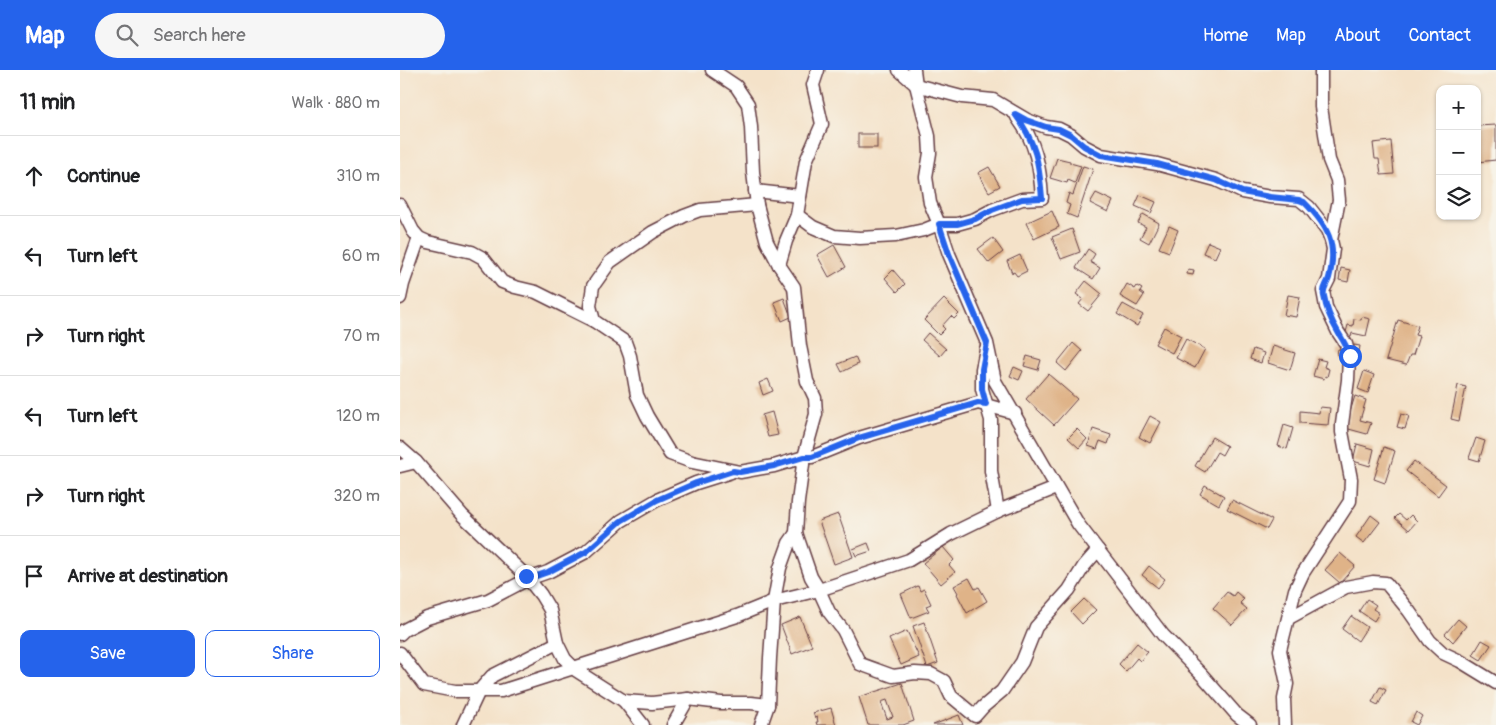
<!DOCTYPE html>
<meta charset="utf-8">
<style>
body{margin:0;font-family:Pangolin,sans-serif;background:#f6f6f6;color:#202124}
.controls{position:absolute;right:15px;top:15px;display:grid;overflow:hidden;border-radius:10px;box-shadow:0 1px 4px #0004}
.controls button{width:45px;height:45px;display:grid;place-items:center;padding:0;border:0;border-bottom:1px solid #e0e0e0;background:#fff;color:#202124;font:25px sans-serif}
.stop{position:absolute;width:15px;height:15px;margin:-11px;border:4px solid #2563eb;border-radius:50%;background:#fff}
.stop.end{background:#2563eb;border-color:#fff;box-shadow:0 1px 5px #0008}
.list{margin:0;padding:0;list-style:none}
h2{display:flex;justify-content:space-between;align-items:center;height:65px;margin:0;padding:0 20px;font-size:21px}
h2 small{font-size:16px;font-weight:400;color:#757577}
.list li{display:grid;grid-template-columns:32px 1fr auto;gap:15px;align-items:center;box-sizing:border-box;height:80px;padding:0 20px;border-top:1px solid #e0e0e0}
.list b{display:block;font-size:19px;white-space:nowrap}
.list em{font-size:16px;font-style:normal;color:#757577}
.actions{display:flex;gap:10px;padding:15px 20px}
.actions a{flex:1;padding:11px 0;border:1px solid #2563eb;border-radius:10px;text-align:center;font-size:18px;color:#2563eb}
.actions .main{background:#2563eb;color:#fff}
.icon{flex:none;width:28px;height:28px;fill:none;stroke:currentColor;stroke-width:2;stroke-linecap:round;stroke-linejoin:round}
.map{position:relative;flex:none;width:1096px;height:655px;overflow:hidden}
header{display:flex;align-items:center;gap:30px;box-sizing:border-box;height:70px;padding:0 25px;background:#2563eb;color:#fff}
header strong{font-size:24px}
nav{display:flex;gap:28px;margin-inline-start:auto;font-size:18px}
.search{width:350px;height:45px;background:#f6f6f6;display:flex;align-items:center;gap:12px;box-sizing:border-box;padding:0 18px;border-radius:28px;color:#757577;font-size:19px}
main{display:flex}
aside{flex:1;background:#fff}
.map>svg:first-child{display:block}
</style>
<header>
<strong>Map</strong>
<div class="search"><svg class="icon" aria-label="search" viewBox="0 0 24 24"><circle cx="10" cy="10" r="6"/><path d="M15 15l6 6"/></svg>Search here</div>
<nav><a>Home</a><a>Map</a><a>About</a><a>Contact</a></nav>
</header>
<main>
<aside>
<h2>11 min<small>Walk · 880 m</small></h2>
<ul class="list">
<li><svg class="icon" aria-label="ahead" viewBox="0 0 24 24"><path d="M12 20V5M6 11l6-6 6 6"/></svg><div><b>Continue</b></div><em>310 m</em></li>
<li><svg class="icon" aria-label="left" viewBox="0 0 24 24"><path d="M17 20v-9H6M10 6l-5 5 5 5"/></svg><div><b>Turn left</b></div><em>60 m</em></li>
<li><svg class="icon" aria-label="right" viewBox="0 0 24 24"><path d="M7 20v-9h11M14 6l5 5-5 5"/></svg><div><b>Turn right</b></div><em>70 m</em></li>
<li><svg class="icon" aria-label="left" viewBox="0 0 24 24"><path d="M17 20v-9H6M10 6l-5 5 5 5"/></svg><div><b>Turn left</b></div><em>120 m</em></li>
<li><svg class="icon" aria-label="right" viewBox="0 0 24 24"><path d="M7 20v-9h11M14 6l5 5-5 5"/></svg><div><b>Turn right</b></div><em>320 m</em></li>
<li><svg class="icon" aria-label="arrive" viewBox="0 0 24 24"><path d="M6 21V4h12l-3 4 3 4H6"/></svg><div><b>Arrive at destination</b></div></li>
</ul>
<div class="actions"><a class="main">Save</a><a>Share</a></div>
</aside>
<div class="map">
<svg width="1096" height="655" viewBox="0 0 1096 655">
<rect width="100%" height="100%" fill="#f7f3e8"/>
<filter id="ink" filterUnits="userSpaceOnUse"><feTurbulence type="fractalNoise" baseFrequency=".02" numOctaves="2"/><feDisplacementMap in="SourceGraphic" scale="10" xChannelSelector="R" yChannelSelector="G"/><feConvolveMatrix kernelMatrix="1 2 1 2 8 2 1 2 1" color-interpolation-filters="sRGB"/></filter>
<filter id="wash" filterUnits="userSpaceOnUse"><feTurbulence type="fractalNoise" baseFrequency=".0096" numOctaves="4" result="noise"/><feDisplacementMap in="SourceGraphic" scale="20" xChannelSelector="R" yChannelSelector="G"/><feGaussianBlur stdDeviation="1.12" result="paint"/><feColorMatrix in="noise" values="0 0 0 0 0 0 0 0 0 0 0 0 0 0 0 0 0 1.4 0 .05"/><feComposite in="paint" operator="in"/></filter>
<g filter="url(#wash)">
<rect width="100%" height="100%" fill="#f4e2c9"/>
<g id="blocks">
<!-- building -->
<g fill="#dfb388" fill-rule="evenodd">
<path d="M1096,55V90L1077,92V56Z"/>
<rect x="458" y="64" width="19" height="14"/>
<path d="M991,71L994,104L981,105L979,89H975L973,73Z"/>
<path d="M657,88L670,91V93L681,96L675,113L668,110L667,113L650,108Z"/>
<path d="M683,96L693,99L677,148L667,144L670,135L666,133L669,123L673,125Z"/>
<path d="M589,97L600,116L589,122L578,103Z"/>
<path d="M696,123L713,131L708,142L690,133Z"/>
<path d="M740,125L756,132L751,143L735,136Z"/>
<path d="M652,141L659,157L634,169L626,153Z"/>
<path d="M743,144L759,153L749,173L740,168L746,157L738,153Z"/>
<path d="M769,156L778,160L769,182L759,178Z"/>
<path d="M672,159L680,182L661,189L652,167Z"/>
<path d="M593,168L603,182L589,193L578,179Z"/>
<path d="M808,172L820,177L815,188L803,183Z"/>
<path d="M434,175L446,197L429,207L417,185Z"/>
<path d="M688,179L695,184L690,192L700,198L693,209L676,198Z"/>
<path d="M620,185L627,201L617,206L614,202L612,203L607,191Z"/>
<path d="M941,198L950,200L948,212L939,210Z"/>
<path d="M788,199L794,200L793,205L787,204Z"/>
<path d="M493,200L505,214L497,222L485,208Z"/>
<path d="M686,211L702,224L688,241L679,234L683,229L676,224Z"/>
<path d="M727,214L735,219L737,216L742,219L740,222L744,225L737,236L720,226Z"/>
<path d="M888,225L900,227L896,247L884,245Z"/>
<path d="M384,228L391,247L382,251L374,232Z"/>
<path d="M544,229L559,244L554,249L551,246L542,256L545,259L539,265L524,250Z"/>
<path d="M723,234L743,245L737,256L717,244Z"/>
<path d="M962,247L970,249L966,266L952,263L951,267L945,266L948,255L953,256L954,249L961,250Z"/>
<path d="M998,250L1018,256L1015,265L1019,266L1013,285H1010L1006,295L986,290Z"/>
<path d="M764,257L781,266L772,283L755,274Z"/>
<path d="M528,263L546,279L540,286L522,270Z"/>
<path d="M786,269L805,279L795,298L776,288Z"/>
<path d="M673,273L682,281L666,301L657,293Z"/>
<path d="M954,275L960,276L959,282L953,281Z"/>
<path d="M873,276L895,283L890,300L868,293Z"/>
<path d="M853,279L864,283L861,293L850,289Z"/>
<path d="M938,279L946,280L944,290H940V286L937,285Z"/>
<path d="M627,286L641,290L638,300L624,296Z"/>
<path d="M455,287L458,294L442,302L438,294Z"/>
<path d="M918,289L926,291L924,297L929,299L927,307L925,306L924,309L913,306Z"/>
<path d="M614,297L623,301L619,310L610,306Z"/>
<path d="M964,301L974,305L968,323L958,319Z"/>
<path d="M648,304L677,329L654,355L626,329Z"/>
<path d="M368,309L373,321L363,325L359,313Z"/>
<path d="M1058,315L1066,317L1059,351L1051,349Z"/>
<path d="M955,326L966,330L960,350L971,353L967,364L945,358Z"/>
<path d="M920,337L930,338L928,355L900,353V341L919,343Z"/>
<path d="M372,342L378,365L368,367L362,345Z"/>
<path d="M1001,344L1009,346L1005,359L997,357Z"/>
<path d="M750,346L761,352L750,373L739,367Z"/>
<path d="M884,355L893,358L887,379L878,376Z"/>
<path d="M677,359L687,369L679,378L668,368Z"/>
<path d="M693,359L711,365L708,374L700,371L697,379L688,376Z"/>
<path d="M812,367L827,376L822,385L817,382L805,402L795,396Z"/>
<path d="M1076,368L1085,371L1079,391L1069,388Z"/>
<path d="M957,374L974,379L970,396L953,391Z"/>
<path d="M984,377L995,381L985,413L974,409Z"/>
<path d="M1014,391L1046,415L1038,426L1006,401Z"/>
<path d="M805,415L824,426L819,435L800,424Z"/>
<path d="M832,430L872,450L867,459L827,439Z"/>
<path d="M438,444L453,487L434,494L419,451Z"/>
<path d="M999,444L1006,450L1011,445L1017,451L1009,460L995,448Z"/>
<path d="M971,445L980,452L964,473L956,467Z"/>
<path d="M468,473L471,481L456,486L453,479Z"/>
<path d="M543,477L554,490L549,495L555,502L541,514L523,493Z"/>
<path d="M940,483L955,496L940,513L925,500Z"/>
<path d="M749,496L765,509L758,518L742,505Z"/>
<path d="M569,508L575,519L579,517L587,531L567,543L557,524L558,523L554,516Z"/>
<path d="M518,516L520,521L524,519L531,534L526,536L529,541L511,548L501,524Z"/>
<path d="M827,522L833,526L836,522L844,529L840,533L847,539L832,555L813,538Z"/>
<path d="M684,529L696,540L682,554L671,542Z"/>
<path d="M967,529L976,535L973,539L979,543L974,551L959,541Z"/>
<path d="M951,546L967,557L958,571L942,559Z"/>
<path d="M400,547L412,576L392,584L381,555Z"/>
<path d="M1058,549L1066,556L1053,572L1045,564Z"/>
<path d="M524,552L538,593L527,597L513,556Z"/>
<path d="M507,561L519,587L501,595L489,569Z"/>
<path d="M1082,570L1091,575L1081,590L1073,585Z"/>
<path d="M737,573L748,582L740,591L737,588L726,601L719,594Z"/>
<path d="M502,613L514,651L503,655H468L459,627ZM487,630L493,647L487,649L481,632Z"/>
<path d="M980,617L986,620L978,635L972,632Z"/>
<path d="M431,638L436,655H417L416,652H418L417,647L415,648L413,643Z"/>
<path d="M1016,642L1022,646L1017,655L1011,652Z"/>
<path d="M559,645L563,655H533Z"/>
</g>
</g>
</g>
<g filter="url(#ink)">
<use href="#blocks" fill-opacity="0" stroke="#643c43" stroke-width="1"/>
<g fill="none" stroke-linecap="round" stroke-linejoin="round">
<defs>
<g id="minor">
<path d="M312,0L336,16L348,34L351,57L353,102L357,135L367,172L379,195L394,217L400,276L407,311L415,328L416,344L404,387L398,432L396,463L411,507L419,520L429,542L443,560L460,594L493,606L515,603L531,604L544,611L551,626L575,646L583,637L602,621L622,592L636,557L669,520L684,496L698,480"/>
<path d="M499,0L516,15L562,27L593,30L627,50L646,57L659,59L671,65L684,76L701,85L757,94L816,110L842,122L870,127L899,129L909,137L927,160L931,170L933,179L929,209L923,221L924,226L926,237L938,262L946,274L949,286L948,310L942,354V362L951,409L950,431L903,503L895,520L880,580L887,614L884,629L885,655"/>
<path d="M514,0L516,15L529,66L530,83L526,107L530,133L539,154L549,184L587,273L595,311L678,454L763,565L802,605L837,645L850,655"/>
<path d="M921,0V37L929,90L937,110L939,130L931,170"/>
<path d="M355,121L400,126"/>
<path d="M0,135L13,161L19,168L28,172L72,182L83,188L102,212L115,217L136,222L194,251"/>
<path d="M357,135L300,140L284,146L253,162L210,192L193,216L190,236L194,251L225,272L230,286L237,325L247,346L270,384L292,392L340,402L374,396L404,387H412L459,368L578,333L615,343"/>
<path d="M397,145L413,157L434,166L460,168L496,166L524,160L539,154H557L575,149L592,140L622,129L642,128C640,97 636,72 617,47"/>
<path d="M379,195L386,171L397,145L406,91L422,54L413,15L418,0"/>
<path d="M0,228L3,214L19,168"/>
<path d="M586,279L582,299V319L591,350V401L598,441"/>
<path d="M0,378L16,392L62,445L126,506L141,525L150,540L157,573L165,589L177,601L224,631L252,633L288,629L321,633H351L368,635"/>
<path d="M0,396L16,392"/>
<path d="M889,548L946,517L973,512L986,513L1009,541L1030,571L1043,583L1060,591L1096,613"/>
<path d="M0,564L4,560L27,548L88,530L128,509L148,502L186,482L221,451L257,430L296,413L331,402"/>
<path d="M0,583L24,615L55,621H101L337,546L374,531L419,520L509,490L551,464L598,441L656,418"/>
<path d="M224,631L243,655"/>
<path d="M63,655L79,621L92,606L157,573"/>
<path d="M273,655L288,629"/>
<path d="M361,655L368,635L370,588L374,531L380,498L389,473L396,463"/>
</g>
</defs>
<!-- minor casing -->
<use href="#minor" stroke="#643c43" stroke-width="15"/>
<!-- minor -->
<use href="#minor" stroke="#fff" stroke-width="12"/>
</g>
</g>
<g fill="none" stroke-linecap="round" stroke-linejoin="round" filter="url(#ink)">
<!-- route -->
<path stroke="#2563eb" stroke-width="6" d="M126,506L128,509L148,502L186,482L221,451L257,430L296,413L333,401L340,402L374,396L404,387H412L459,368L578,333L586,334L582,319V299L587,273L549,184L539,154H557L575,149L592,140L622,129L642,128C639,93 636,72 615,44L626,50L646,57L659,59L671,65L684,76L701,85L757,94L816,110L842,122L870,127L899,130L904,132C928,156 938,174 929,208C927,215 922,219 924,226C926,238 932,252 938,262C944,273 946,273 950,286"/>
</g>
</svg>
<div class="controls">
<button>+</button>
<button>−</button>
<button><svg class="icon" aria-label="layers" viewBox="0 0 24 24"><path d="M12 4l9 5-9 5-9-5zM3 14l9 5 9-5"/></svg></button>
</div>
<div class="stop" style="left:950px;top:286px"></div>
<div class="stop end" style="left:126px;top:506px"></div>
</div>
</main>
